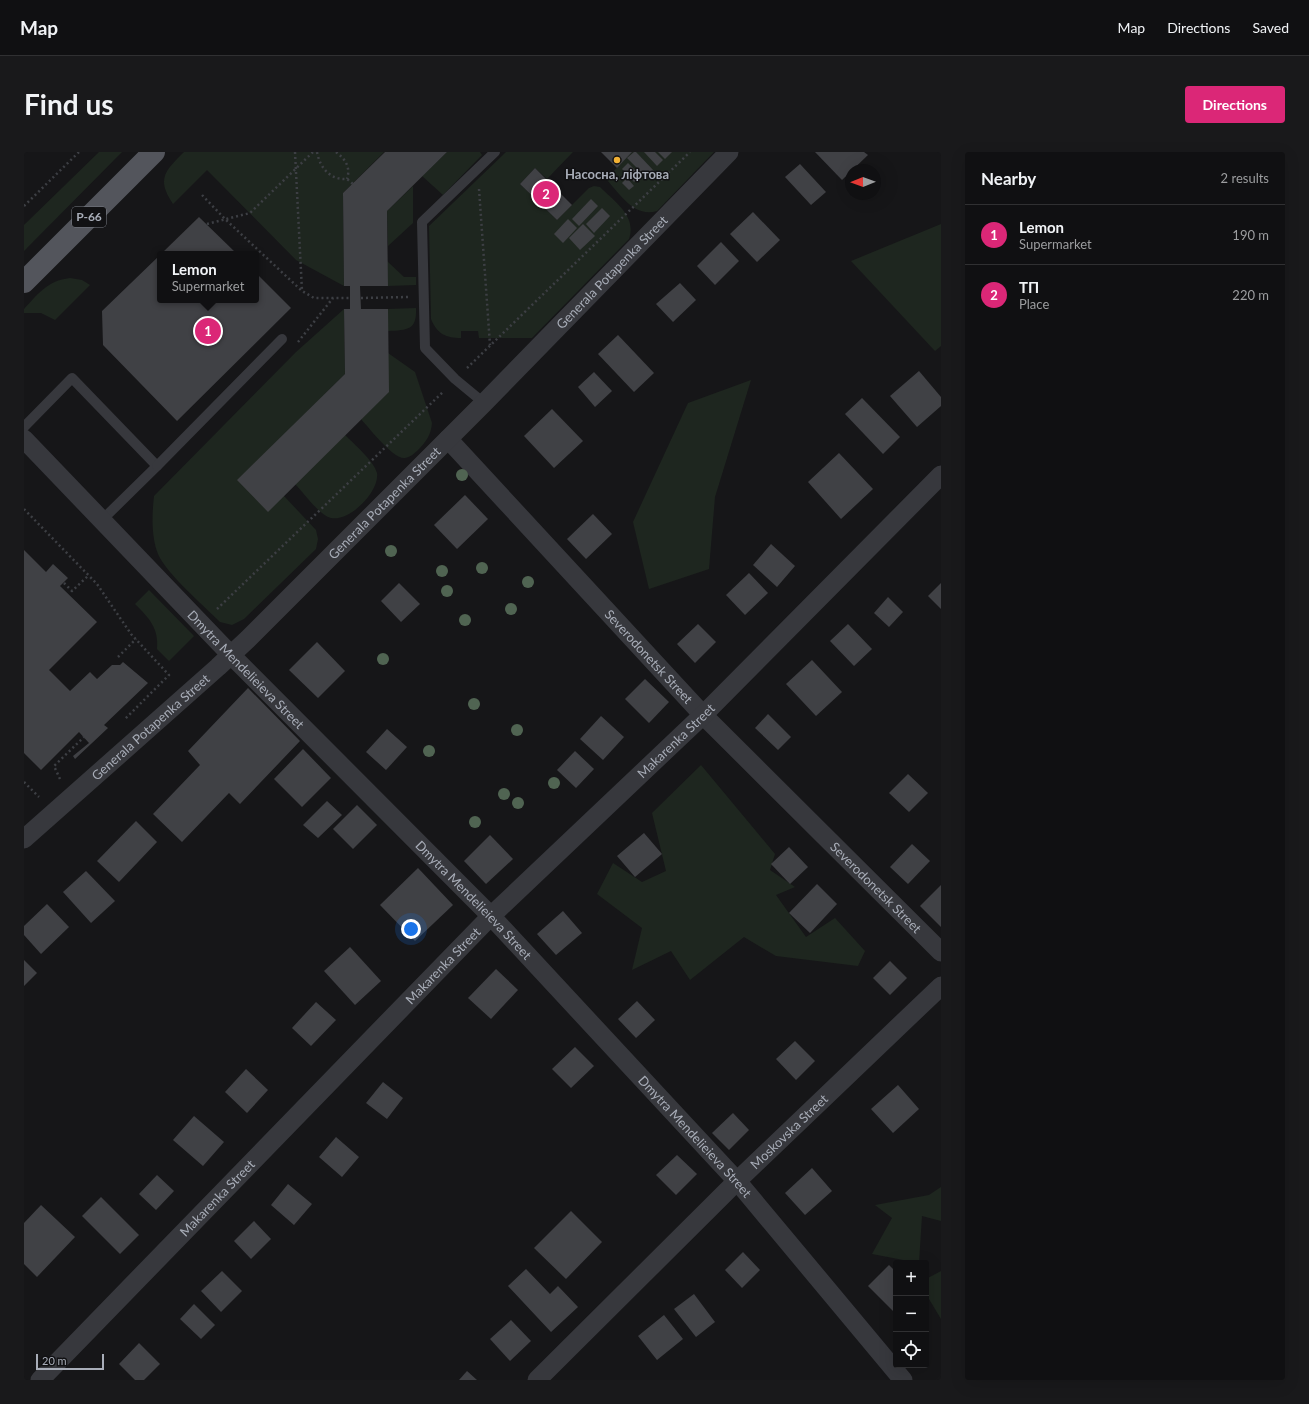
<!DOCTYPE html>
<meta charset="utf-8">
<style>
body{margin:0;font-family:Lato,sans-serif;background:#19191b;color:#f1f3f6}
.controls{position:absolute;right:12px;bottom:12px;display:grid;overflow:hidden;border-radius:4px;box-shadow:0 4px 16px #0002}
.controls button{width:36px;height:36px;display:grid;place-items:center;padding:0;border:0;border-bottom:1px solid #303032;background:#101012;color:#f1f3f6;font:20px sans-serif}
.compass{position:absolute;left:821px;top:12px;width:36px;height:36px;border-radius:50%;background:#101012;box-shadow:0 4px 16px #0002;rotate:269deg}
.scale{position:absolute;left:12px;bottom:10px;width:68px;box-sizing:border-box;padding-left:4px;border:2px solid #a8adb8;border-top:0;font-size:11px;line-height:14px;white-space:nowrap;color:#a8adb8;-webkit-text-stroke:3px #111113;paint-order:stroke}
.you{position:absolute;left:387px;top:777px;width:14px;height:14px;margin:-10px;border:3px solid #fff;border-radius:50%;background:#1a73e8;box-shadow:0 0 0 6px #1a73e833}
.badge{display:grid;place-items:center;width:26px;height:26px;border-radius:50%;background:#db2777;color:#fff;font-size:13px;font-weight:700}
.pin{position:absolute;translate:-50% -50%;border:2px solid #fff;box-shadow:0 1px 4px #0006}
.popup{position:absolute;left:133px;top:99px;width:102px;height:52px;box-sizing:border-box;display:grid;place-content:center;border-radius:4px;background:#101012;filter:drop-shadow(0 1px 3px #0005);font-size:13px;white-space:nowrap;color:#9c9d9f}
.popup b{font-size:15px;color:#f1f3f6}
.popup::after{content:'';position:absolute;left:50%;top:100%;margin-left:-8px;border:8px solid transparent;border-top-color:#101012}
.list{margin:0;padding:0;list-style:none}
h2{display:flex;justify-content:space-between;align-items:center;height:52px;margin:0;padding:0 16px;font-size:17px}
h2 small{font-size:13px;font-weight:400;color:#9c9d9f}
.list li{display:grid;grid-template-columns:26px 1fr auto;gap:12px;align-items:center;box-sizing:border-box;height:60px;padding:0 16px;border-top:1px solid #303032}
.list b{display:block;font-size:15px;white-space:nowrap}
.list p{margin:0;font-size:13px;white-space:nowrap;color:#9c9d9f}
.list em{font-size:13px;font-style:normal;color:#9c9d9f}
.icon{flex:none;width:22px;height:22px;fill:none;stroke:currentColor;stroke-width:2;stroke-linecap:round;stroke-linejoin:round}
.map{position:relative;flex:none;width:917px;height:1228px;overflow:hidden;border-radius:4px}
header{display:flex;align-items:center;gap:24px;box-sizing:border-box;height:56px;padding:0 20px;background:#101012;border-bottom:1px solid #303032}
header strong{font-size:19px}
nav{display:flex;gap:22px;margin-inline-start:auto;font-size:14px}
.intro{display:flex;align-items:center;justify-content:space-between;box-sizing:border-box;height:96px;padding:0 24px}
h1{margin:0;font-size:28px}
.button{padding:10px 18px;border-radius:4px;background:#db2777;color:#fff;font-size:14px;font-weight:700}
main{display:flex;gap:24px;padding:0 24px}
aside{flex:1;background:#101012;border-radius:4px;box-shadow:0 4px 16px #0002}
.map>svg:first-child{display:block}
</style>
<header>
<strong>Map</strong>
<nav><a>Map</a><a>Directions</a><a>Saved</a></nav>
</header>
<div class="intro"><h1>Find us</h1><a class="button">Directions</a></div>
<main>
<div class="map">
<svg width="917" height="1228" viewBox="0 0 917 1228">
<rect width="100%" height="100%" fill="#161618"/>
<!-- green -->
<g fill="#1e261f">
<path d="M75,0H98L0,99V73Z"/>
<path d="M160,0H360L319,41L320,134L272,108L183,18L149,52C132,27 141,19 160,0Z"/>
<path d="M423,0H456L458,3L419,43L398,24Z"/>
<path d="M482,0H549L523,27L511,16L496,32L533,68L565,36L570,34L576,35C591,50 613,64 605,87L508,186H455L454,179H437V186C422,186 413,182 407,167L405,74Z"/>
<path d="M608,0H690L633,59C610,66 596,42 582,27Z"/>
<path d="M389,34V71L364,94L363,59Z"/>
<path d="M917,72V194L911,199L827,109Z"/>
<path d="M363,109L380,125H392V133L364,134Z"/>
<path d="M46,126L58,128L66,133L31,168L17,161H0V157C15,141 23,129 46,126Z"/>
<path d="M392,156C393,178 384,178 364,179V157Z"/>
<path d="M320,157L321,222L214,328L260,344L292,378L294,387L292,397L220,467L208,473L196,470C180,454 142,421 134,402C127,384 128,362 130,344L272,200Z"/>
<path d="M364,201L391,220L408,271C407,283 402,290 394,298C390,302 386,305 381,306C370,308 345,276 337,267Z"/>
<path d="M727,228L691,345L685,417L625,437L609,370L664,251Z"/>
<path d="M321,283C330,292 350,309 353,321C356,339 326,370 307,366C295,363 280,341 271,332Z"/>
<path d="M125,438L170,484L145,509L133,497C135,476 125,466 111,452Z"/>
<path d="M677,613L751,702L746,718L771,735L752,743L782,785L811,766L841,799L834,814L752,804L720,785L666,828L647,799L608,818L618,776L573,742L589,711L618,730L642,719L628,661Z"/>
<path d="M917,1035V1069L898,1064L895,1111L848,1102L868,1066L851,1053L905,1043Z"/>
<path d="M917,1119V1167L902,1142V1127Z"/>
</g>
<!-- building -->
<g fill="#404145">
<path d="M361,0H423L363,59L364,134H336L337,157H364L365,240L244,360L213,328L321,222L320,157H326V134H320L319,41Z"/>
<path d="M577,0H608L593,16Z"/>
<path d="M610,0H612L631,20L624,27L603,6Z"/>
<path d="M620,0H631L639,8L633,14Z"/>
<path d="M634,0H648L641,7Z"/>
<path d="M791,0H840L844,3L818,28Z"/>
<path d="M604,11L617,24L610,30L598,17Z"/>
<path d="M776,12L802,40L787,53L761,25Z"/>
<path d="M511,16L548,53L533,68L496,32Z"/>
<path d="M603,26L610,34L605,38L598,31Z"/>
<path d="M567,47L574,54L555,74L548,67Z"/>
<path d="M578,56L586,64L570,81L562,72Z"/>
<path d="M729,60L756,88L733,110L706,82Z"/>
<path d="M175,65L213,102H137Z"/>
<path d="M544,67L553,76L539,91L530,82Z"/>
<path d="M559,72L571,84L556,98L545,86Z"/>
<path d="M697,90L715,109L691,133L673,114Z"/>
<path d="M136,103V148H232V121L267,156L153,269L79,193L78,159Z"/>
<path d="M656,131L672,148L649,170L632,152Z"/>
<path d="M594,183L630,221L610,240L574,202Z"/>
<path d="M895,219L917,245V254L893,275L866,244Z"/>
<path d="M570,220L588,239L571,255L554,235Z"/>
<path d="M838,246L876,285L859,302L821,262Z"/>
<path d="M528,257L559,289L530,316L500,284Z"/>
<path d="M815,301L849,337L817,367L784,330Z"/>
<path d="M441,343L464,367L433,397L410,373Z"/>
<path d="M569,362L588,382L562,407L543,387Z"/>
<path d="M747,392L771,414L753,435L729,413Z"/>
<path d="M0,398L22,420L29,412L44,426L36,434L73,470L25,518L46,539L66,520L73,527L88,513H96L99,510L124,531L80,573L84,576L51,607L49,604L65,591L55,580L17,618L0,601Z"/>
<path d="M725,421L744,441L721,463L702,443Z"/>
<path d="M375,431L396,452L377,470L357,449Z"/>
<path d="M917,431V457L904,444Z"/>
<path d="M864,445L879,460L865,475L850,461Z"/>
<path d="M674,472L692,490L671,511L653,492Z"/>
<path d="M824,472L848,497L830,514L806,489Z"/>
<path d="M293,490L321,519L294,546L265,518Z"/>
<path d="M788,508L818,540L792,564L762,532Z"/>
<path d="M621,527L645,550L625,571L601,547Z"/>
<path d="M224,536L276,589L216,652L205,641L158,690L129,662L176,613L164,599Z"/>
<path d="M744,562L767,585L754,598L731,576Z"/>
<path d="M577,564L600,585L579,608L556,587Z"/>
<path d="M363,577L383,595L362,618L342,600Z"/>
<path d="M279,597L307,626L278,655L250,627Z"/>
<path d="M551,599L570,617L552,636L533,618Z"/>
<path d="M884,622L904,641L885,660L865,641Z"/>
<path d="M303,649L318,663L294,686L279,673Z"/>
<path d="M333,653L353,673L329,697L309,677Z"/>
<path d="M112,669L133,690L95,730L73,709Z"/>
<path d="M620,681L638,702L611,725L593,704Z"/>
<path d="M466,683L489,707L462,732L440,709Z"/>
<path d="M888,692L906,709L884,732L866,715Z"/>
<path d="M765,695L784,715L766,732L747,712Z"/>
<path d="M394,716L429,753L391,789L356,753Z"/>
<path d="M62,719L91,749L67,771L39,740Z"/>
<path d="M793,732L813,752L786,781L765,761Z"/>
<path d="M917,733V775L896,754Z"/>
<path d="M23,752L45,775L17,802L0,783V774Z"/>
<path d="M539,759L558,781L532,803L513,782Z"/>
<path d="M326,795L357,829L331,853L300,819Z"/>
<path d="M0,808L13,821L0,834Z"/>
<path d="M866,809L883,826L866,843L849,826Z"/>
<path d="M472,817L494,838L467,867L444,846Z"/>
<path d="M613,849L631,868L612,886L594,867Z"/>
<path d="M292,850L312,868L287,894L268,876Z"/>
<path d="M771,889L791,909L772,928L752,907Z"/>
<path d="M551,895L570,914L547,936L528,917Z"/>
<path d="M222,917L244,938L223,961L201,940Z"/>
<path d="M359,930L379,946L363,967L342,951Z"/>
<path d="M874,933L895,957L869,981L847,957Z"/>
<path d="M709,961L725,978L705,998L688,981Z"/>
<path d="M170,964L200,990L179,1014L149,988Z"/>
<path d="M312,985L335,1005L318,1025L295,1005Z"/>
<path d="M653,1003L673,1022L652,1043L632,1023Z"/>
<path d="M788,1016L808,1039L781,1063L761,1041Z"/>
<path d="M133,1023L150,1039L132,1058L115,1042Z"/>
<path d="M264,1032L288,1052L270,1073L247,1053Z"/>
<path d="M77,1045L115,1083L96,1102L58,1064Z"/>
<path d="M17,1053L51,1085L13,1125L0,1112V1071Z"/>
<path d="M547,1059L578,1090L542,1127L510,1096Z"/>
<path d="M230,1069L247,1087L227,1107L210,1089Z"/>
<path d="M719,1100L736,1118L718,1136L701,1118Z"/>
<path d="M865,1113L872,1120V1157L869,1159L844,1134Z"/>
<path d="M502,1117L526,1142L534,1134L554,1155L527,1180L484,1134Z"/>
<path d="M198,1119L218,1139L197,1160L177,1139Z"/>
<path d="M670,1142L691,1170L672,1185L650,1157Z"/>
<path d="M170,1152L191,1173L177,1187L156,1167Z"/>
<path d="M640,1163L659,1187L633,1208L614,1184Z"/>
<path d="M487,1168L507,1189L486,1209L466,1187Z"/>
<path d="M115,1191L136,1212L120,1228H111L95,1212Z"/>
<path d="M443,1219L453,1228H435Z"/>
</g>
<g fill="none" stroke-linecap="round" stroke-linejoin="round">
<!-- path -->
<g stroke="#3d3f44" stroke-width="2.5" stroke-dasharray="2 3" stroke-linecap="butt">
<path d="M271,0L278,139"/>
<path d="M293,0C296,16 306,28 323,27L329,32"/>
<path d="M312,0C321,7 327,15 323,27"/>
<path d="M455,37L466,193"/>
<path d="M178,43L201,67L278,139L290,146H326"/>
<path d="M0,54L55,0"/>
<path d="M183,72L226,61L289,0"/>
<path d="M337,146L384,145"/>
<path d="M274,190L309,146"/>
<path d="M443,216L666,0"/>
<path d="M0,357L73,432L107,482L145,523L101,567"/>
<path d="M40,431L48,439L65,423"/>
<path d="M193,457L420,239"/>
<path d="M94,505L112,487"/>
<path d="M36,627L30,614L60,585"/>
<path d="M0,630L15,645"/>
</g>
<!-- service -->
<g stroke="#37383d" stroke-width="10">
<path d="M460,251L431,227L401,196L398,70L471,0"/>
<path d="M0,275L48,226L133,314L78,368"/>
<path d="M133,314L258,187"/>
</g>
<!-- minor -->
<g stroke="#37383d" stroke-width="19">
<path id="s1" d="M0,287L207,503L467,764L713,1029L879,1228"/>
<path id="s2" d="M424,287L679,563L917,800"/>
<path id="s3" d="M0,687L194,515L224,487L460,251L705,0"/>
<path id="s4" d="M16,1228L467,764L679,563L917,323"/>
<path id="s5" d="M513,1228L713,1029L917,834"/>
</g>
<!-- primary -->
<path stroke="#53555c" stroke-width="22" d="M0,130L130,0"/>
</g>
<!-- trees -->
<g fill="#506452">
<circle cx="438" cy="323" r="6"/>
<circle cx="367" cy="399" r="6"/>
<circle cx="458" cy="416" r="6"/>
<circle cx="418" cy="419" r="6"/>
<circle cx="504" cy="430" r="6"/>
<circle cx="423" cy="439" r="6"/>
<circle cx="487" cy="457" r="6"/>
<circle cx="441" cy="468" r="6"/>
<circle cx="359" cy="507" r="6"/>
<circle cx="450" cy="552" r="6"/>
<circle cx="493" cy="578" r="6"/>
<circle cx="405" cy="599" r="6"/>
<circle cx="530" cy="631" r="6"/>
<circle cx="480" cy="642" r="6"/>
<circle cx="494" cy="651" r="6"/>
<circle cx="451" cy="670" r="6"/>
</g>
<!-- markers -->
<circle fill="#f2b134" stroke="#111113" stroke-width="1.5" cx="593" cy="8" r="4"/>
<g text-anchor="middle" stroke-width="3" stroke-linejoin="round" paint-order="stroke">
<!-- shield labels -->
<rect fill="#111113" stroke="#7b7e86" stroke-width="1" x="48" y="55" width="34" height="20" rx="3"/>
<g font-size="12" font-weight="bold" fill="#a8adb8">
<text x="65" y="69">Р-66</text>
</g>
<!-- poi labels -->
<g font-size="13" font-weight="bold" fill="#a8adb8" stroke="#111113">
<text x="593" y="27">Насосна, ліфтова</text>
</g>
<!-- street labels -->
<g font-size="13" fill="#a8adb8" stroke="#111113">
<text dy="5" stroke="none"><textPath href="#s3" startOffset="817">Generala Potapenka Street</textPath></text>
<text dy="5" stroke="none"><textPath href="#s3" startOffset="493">Generala Potapenka Street</textPath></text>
<text dy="5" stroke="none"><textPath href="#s2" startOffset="296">Severodonetsk Street</textPath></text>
<text dy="5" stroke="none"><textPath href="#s1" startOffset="320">Dmytra Mendelieieva Street</textPath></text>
<text dy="5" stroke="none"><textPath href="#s3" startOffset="169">Generala Potapenka Street</textPath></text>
<text dy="5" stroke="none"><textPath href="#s4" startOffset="902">Makarenka Street</textPath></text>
<text dy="5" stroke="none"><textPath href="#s2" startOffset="620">Severodonetsk Street</textPath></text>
<text dy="5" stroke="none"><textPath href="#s1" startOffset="644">Dmytra Mendelieieva Street</textPath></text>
<text dy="5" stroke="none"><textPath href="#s4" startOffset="578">Makarenka Street</textPath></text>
<text dy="5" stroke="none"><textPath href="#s5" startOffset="354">Moskovska Street</textPath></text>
<text dy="5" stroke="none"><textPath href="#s1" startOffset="968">Dmytra Mendelieieva Street</textPath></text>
<text dy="5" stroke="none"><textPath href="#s4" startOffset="254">Makarenka Street</textPath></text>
</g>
</g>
</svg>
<div class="controls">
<button>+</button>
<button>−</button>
<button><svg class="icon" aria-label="locate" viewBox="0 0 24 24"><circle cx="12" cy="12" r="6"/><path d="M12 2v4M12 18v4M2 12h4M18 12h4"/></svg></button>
</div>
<svg class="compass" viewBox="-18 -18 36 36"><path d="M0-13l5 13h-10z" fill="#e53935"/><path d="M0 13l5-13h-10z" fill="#9c9d9f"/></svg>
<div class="scale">20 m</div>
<div class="you"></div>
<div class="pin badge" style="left:184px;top:179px">1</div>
<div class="popup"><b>Lemon</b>Supermarket</div>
<div class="pin badge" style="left:522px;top:42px">2</div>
</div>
<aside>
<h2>Nearby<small>2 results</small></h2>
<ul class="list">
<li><span class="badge">1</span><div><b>Lemon</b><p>Supermarket</p></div><em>190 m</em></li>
<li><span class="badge">2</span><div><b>ТП</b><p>Place</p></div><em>220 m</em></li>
</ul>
</aside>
</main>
